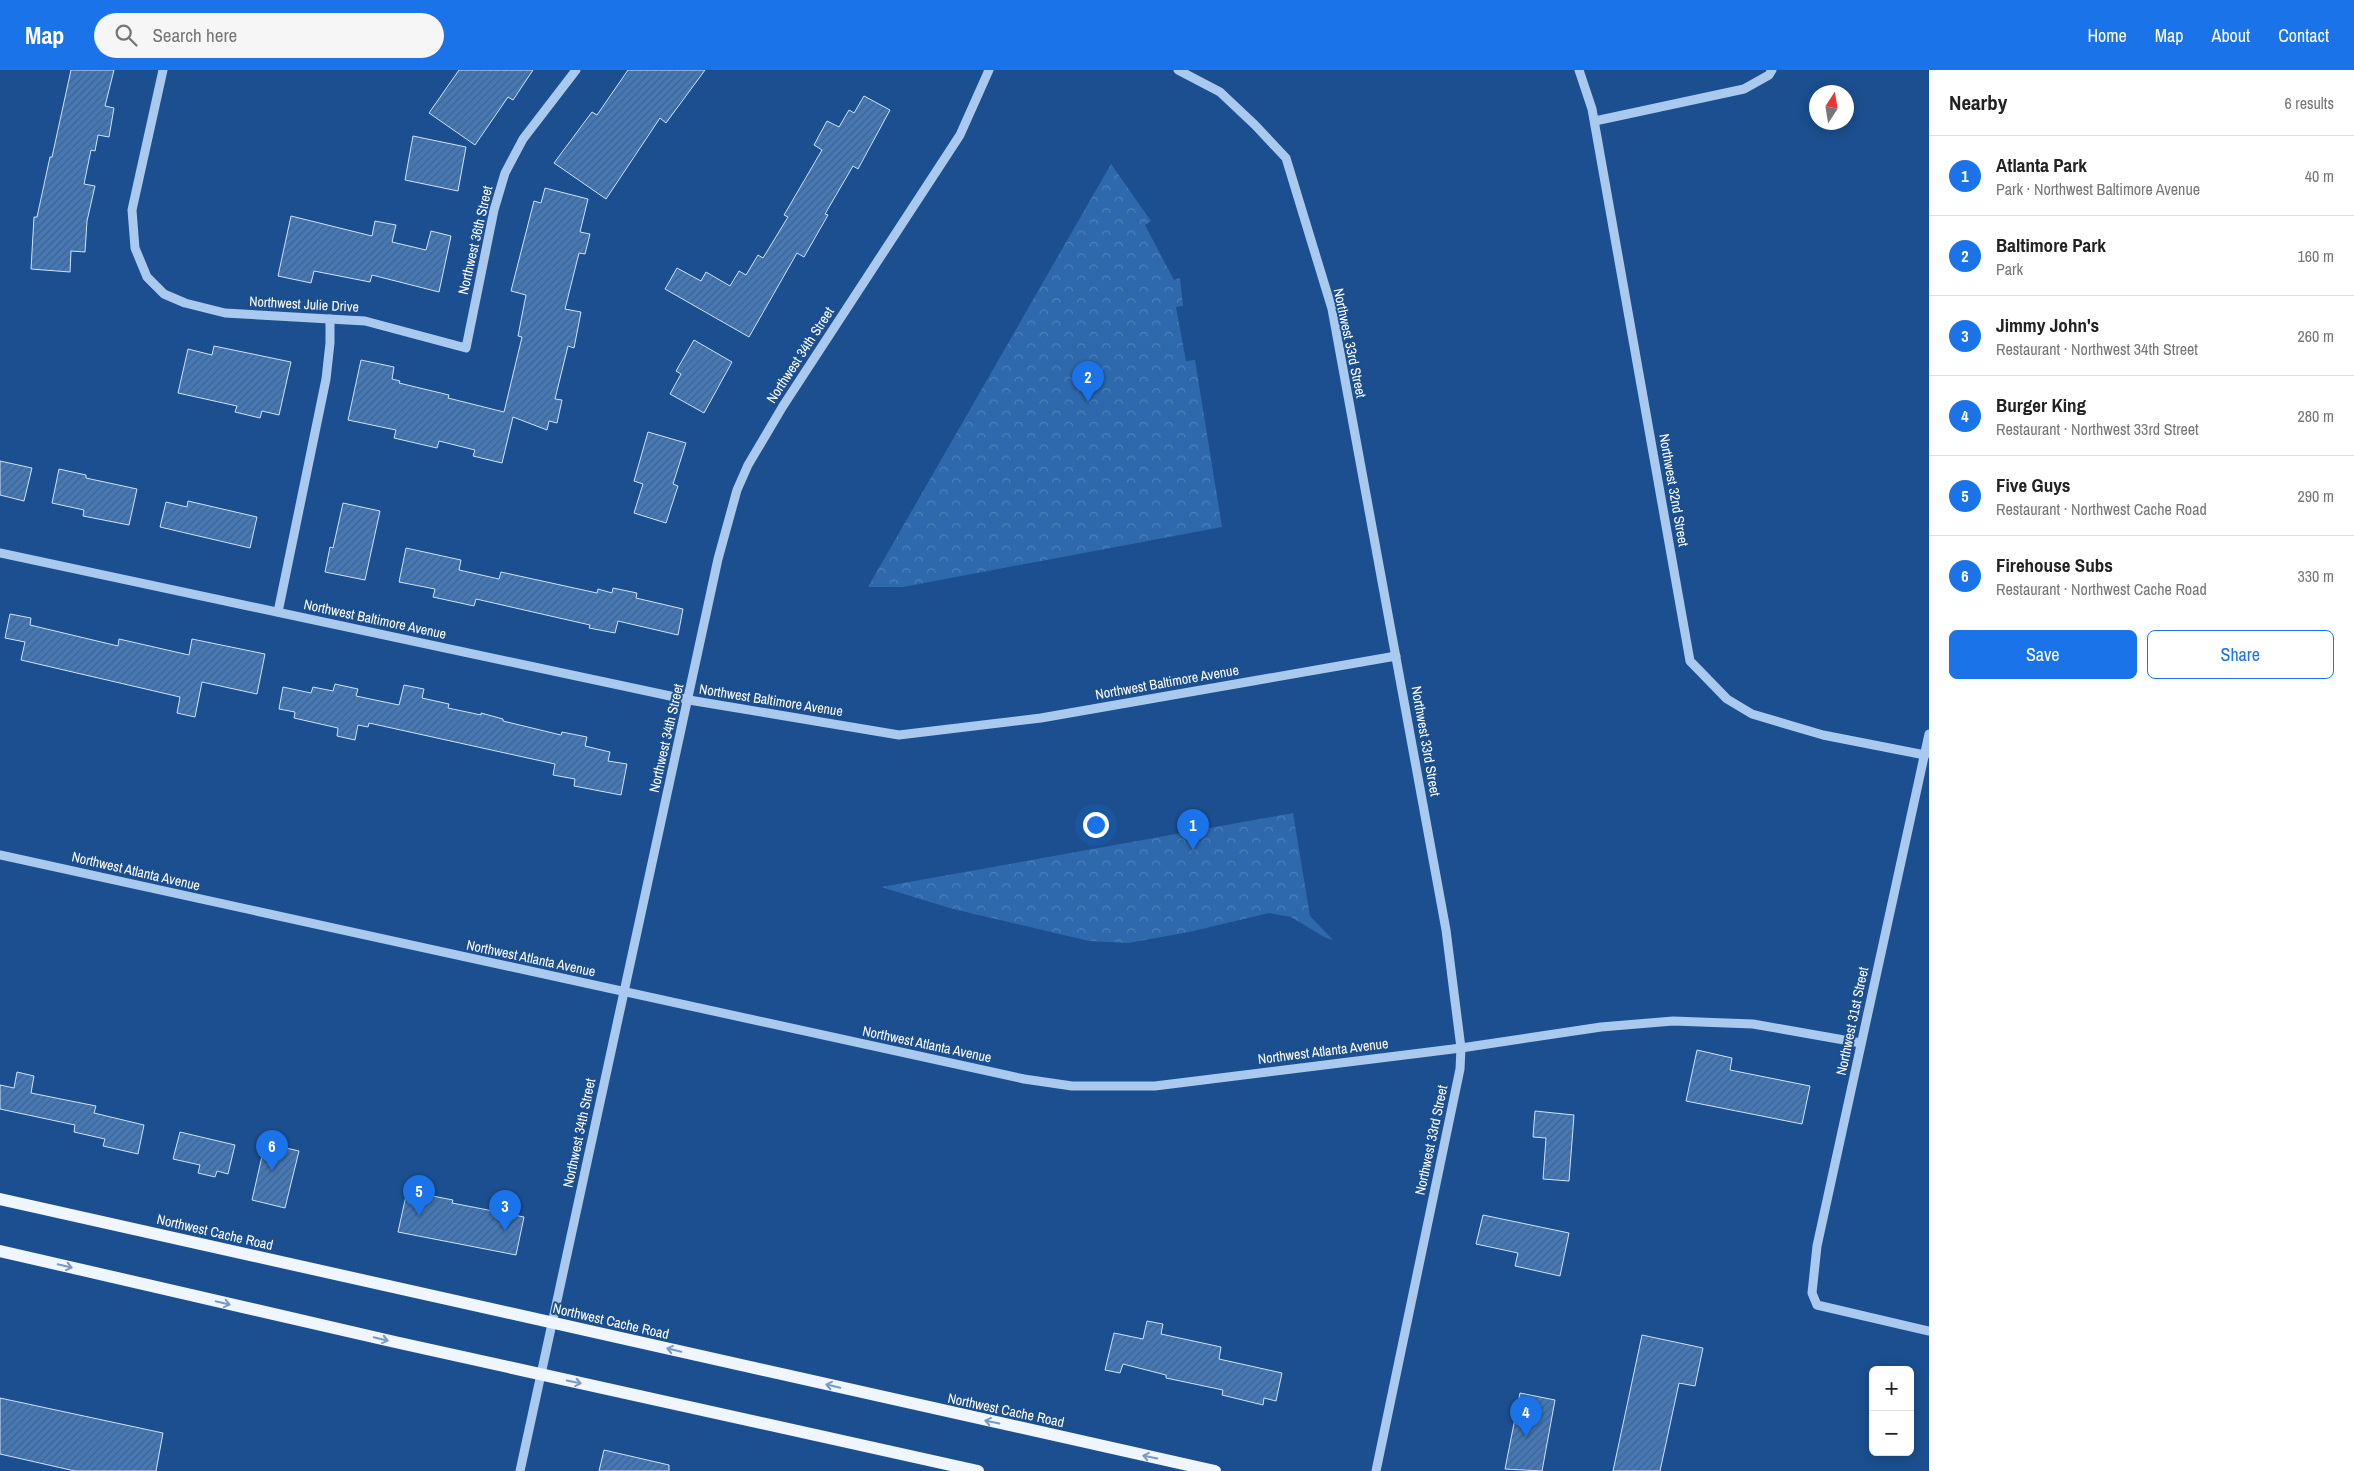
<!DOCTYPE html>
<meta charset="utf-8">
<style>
body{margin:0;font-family:"Archivo Narrow",sans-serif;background:#f6f6f6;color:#222}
.controls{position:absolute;right:15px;bottom:15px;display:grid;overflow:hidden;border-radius:8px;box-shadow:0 2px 12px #0003}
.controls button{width:45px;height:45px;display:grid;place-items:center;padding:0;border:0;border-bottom:1px solid #e0e0e0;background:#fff;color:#222;font:25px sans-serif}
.compass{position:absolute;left:1809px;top:15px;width:45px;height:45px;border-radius:50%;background:#fff;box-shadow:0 2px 12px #0003;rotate:12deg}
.you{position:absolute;left:1095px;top:754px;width:18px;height:18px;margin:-12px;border:4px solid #fff;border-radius:50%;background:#1a73e8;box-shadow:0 0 0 8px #1a73e833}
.badge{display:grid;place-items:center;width:32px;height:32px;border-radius:50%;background:#1a73e8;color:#fff;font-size:16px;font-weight:700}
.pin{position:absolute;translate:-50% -41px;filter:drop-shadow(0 1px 2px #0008)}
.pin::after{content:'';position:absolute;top:26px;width:18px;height:15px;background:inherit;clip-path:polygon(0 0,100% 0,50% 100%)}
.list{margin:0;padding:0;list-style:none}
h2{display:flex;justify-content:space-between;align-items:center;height:65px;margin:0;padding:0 20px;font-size:21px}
h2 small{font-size:16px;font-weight:400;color:#767676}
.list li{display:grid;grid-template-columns:32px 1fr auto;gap:15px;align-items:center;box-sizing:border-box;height:80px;padding:0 20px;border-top:1px solid #e0e0e0}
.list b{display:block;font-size:19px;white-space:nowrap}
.list p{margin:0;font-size:16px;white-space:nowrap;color:#767676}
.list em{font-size:16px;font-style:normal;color:#767676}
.actions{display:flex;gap:10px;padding:15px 20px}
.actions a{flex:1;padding:11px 0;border:1px solid #1a73e8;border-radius:8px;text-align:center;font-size:18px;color:#1a73e8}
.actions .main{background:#1a73e8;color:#fff}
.icon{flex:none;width:28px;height:28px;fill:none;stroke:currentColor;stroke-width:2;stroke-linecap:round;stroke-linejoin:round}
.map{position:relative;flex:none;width:1929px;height:1401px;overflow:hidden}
header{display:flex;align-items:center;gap:30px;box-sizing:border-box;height:70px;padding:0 25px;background:#1a73e8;color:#fff}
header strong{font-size:24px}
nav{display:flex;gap:28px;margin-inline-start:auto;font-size:18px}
.search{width:350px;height:45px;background:#f6f6f6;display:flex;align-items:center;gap:12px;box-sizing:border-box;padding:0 18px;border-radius:28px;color:#767676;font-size:19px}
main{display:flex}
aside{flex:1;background:#fff}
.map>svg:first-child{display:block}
</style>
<header>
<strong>Map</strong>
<div class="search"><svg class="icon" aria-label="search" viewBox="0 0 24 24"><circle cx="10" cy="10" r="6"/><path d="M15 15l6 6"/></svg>Search here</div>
<nav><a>Home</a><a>Map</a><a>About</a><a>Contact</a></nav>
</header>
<main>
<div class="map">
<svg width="1929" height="1401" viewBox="0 0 1929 1401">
<defs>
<pattern id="park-crowns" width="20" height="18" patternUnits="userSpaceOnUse" patternTransform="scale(1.25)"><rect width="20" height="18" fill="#2e69ad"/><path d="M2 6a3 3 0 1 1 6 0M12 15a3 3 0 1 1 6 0" fill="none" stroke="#4d80b9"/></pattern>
<pattern id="building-hatch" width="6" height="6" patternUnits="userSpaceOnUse" patternTransform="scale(1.25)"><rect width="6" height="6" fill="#4478b7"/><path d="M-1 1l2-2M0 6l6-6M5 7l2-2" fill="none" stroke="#486282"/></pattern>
</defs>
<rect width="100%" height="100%" fill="#1b4f8f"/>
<!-- park -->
<g fill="url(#park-crowns)">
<path d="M1111,94L1151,151L1145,155L1174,210L1180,208L1183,236L1176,237L1186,291L1195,290L1222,457L903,517H868Z"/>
<path d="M1293,743L1310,846L1333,870L1326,868L1291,847L1269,843L1189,862L1128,873L1089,871L953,839L881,817Z"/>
</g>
<!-- building -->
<g fill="url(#building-hatch)" stroke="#cfe3fa">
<path d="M71,0H114L105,36L114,38L109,67L98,65L95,81L91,80L84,114L95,116L87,151L85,182L71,181L70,202L31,199L34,147H37L50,87H52Z"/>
<path d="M459,0H533L513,30L508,27L475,75L429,43Z"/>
<path d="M628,0H705L666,53L660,48L606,129L554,93L592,42L597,45Z"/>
<path d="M864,26L890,40L858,99L853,96L825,144L828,145L804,187L797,183L749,267L665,219L677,198L701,211L706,202L730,216L739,201L746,205L758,185L763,188L788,147L784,145L822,80L814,75L827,51L839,57L849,40L854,43Z"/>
<path d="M413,66L466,77L458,121L405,110Z"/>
<path d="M545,118L588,129L580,162L590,164L585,184L579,183L565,239L581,242L574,278L568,276L555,329L562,330L557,353L549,351L547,360L513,347L502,393L473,386L475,380L439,371L437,378L394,368L396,360L348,350L361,290L394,297L392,309L400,311L399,313L449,325L448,328L504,342L522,267L518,266L526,225L511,221L534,131L541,133Z"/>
<path d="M291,146L372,166L375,151L396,155L392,172L426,180L431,161L451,166L439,222L372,205L370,212L314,201L311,213L278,206Z"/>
<path d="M694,270L732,292L704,343L670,324L681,304L676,301Z"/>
<path d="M214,276L291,292L279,345L262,341L260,348L235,342L237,336L178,323L188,279L212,285Z"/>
<path d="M648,362L686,373L673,414L678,416L666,453L634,443L643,414L634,411Z"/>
<path d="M0,391L32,398L24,431L0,425Z"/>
<path d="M59,399L86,405V408L137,419L129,455L83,446L84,440L52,433Z"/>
<path d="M188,431L257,447L250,478L160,457L166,432L187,437Z"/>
<path d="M343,433L380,441L365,510L325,502L330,477L333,478Z"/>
<path d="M406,478L461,490L459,500L499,509L501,502L597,523L598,519L612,523L613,518L637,523L636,528L683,539L678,565L618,551L615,563L589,558L590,555L476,529L474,536L433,527L435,519L399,512Z"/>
<path d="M10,544L31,548L30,555L118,576L119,569L189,585L192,569L265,584L257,624L202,612L195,647L177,643L180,627L21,590L25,572L5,568Z"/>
<path d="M335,614L358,619L356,626L399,635L404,615L424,619L422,628L449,634L448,638L481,645V643L503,649V651L561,665L562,662L587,667L585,676L610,682L608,691L627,694L621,725L574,716L575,709L553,705L555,694L369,653L368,657L358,655L355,670L337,666L338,658L294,648L295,642L279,639L283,617L311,623L313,617L333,621Z"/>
<path d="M1697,980L1732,988L1730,1000L1810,1016L1802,1054L1686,1031Z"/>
<path d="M17,1002L34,1006L31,1023L96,1036L94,1043L144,1055L138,1084L103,1076L105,1069L74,1062L75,1055L0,1039V1015L14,1018Z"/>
<path d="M1535,1041L1574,1045L1569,1111L1543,1109L1546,1068L1533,1067Z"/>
<path d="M180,1062L235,1075L228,1104L217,1101L215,1107L198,1103L200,1095L173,1089Z"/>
<path d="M265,1073L299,1081L285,1138L252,1130Z"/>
<path d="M407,1121L453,1130L452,1133L524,1147L516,1185L398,1162Z"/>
<path d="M1483,1145L1569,1163L1560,1206L1515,1196L1518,1183L1476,1174Z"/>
<path d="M1147,1251L1163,1254L1161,1264L1221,1277L1219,1289L1282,1303L1276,1331L1264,1328L1263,1335L1222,1325L1223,1320L1166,1308V1305L1123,1294L1120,1303L1105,1300L1114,1263L1143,1269Z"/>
<path d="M1642,1265L1703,1278L1695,1316L1679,1313L1660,1401H1613Z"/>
<path d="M1520,1323L1555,1330L1542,1401L1505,1399Z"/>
<path d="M0,1328L163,1363L156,1401H75L0,1384Z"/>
<path d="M604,1380L669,1395V1401H599Z"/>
</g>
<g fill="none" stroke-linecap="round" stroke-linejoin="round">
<!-- minor -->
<g stroke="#a9c9ee" stroke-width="9">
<path d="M163,0L132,140L135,178L147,207L164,224L185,233L225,243L365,251L466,278L494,140L505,103L523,69L576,0"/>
<path d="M1178,0L1220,22L1255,55L1286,88L1332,239L1446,860L1461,978L1460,999L1376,1401"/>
<path d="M1579,0L1592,39L1690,591L1727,629L1752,644L1823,665L1925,685"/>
<path d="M1595,51L1744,19L1769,5L1772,0"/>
<path d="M0,483L689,630L899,665L1041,648L1396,586"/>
<path d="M278,542L326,309L330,273V249"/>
<path d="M1929,664L1817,1176L1812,1223L1817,1235L1929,1261"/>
<path d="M0,785L1024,1009L1072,1016H1155L1461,978L1601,957L1673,951L1753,954L1861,973"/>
<path d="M520,1401L718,489L737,420L748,395L783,336L960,65L989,0"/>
</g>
<!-- major -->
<g stroke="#f0f6ff" stroke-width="12">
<path d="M0,1129L1215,1401"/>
<path d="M0,1181L395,1272L978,1401"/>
</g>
</g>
<!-- one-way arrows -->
<defs><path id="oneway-shaft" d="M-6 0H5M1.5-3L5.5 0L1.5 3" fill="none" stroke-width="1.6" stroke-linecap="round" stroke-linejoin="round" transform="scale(1.25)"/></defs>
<g stroke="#7b9ac1">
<use href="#oneway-shaft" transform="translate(65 1196) rotate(13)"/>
<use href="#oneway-shaft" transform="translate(223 1233) rotate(14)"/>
<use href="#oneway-shaft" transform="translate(381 1269) rotate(13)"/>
<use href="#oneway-shaft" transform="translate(674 1280) rotate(-167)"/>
<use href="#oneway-shaft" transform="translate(574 1312) rotate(12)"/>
<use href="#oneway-shaft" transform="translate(833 1316) rotate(-167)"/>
<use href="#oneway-shaft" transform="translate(992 1352) rotate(-168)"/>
<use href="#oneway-shaft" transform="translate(1150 1387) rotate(-168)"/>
</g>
<g text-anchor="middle" stroke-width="4" stroke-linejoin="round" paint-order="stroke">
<!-- street labels -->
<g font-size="14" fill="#fff" stroke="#1b4f8f">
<text transform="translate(475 170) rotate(-77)" y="5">Northwest 36th Street</text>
<text transform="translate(304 234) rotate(3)" y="5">Northwest Julie Drive</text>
<text transform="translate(1350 273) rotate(78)" y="5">Northwest 33rd Street</text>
<text transform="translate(800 285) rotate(-57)" y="5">Northwest 34th Street</text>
<text transform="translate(1674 420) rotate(80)" y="5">Northwest 32nd Street</text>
<text transform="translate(375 549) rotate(12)" y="5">Northwest Baltimore Avenue</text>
<text transform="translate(1167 612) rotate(-10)" y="5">Northwest Baltimore Avenue</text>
<text transform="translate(771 630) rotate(9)" y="5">Northwest Baltimore Avenue</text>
<text transform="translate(666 668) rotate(-77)" y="5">Northwest 34th Street</text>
<text transform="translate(1426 671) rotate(80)" y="5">Northwest 33rd Street</text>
<text transform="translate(136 801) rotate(13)" y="5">Northwest Atlanta Avenue</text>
<text transform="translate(531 888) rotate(12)" y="5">Northwest Atlanta Avenue</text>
<text transform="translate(1852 951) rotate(-78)" y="5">Northwest 31st Street</text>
<text transform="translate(927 974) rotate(12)" y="5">Northwest Atlanta Avenue</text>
<text transform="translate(1323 981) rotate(-7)" y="5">Northwest Atlanta Avenue</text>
<text transform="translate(579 1063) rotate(-78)" y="5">Northwest 34th Street</text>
<text transform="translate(1431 1070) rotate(-78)" y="5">Northwest 33rd Street</text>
<text transform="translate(215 1162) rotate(13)" y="5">Northwest Cache Road</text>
<text transform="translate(611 1251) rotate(13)" y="5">Northwest Cache Road</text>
<text transform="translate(1006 1340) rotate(12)" y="5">Northwest Cache Road</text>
</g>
</g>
</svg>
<div class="controls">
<button>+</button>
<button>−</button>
</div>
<svg class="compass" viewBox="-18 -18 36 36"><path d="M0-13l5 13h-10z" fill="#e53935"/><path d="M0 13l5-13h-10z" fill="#767676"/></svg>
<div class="you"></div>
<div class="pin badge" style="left:1193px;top:780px">1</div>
<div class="pin badge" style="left:1088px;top:332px">2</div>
<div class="pin badge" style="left:505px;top:1161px">3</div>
<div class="pin badge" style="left:1526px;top:1367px">4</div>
<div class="pin badge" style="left:419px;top:1146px">5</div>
<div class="pin badge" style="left:272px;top:1101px">6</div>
</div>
<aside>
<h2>Nearby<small>6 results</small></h2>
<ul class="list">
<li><span class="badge">1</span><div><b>Atlanta Park</b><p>Park · Northwest Baltimore Avenue</p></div><em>40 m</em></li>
<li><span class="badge">2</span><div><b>Baltimore Park</b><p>Park</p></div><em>160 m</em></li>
<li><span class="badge">3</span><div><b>Jimmy John's</b><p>Restaurant · Northwest 34th Street</p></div><em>260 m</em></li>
<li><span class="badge">4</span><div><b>Burger King</b><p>Restaurant · Northwest 33rd Street</p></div><em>280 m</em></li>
<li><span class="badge">5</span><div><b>Five Guys</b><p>Restaurant · Northwest Cache Road</p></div><em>290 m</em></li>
<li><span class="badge">6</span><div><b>Firehouse Subs</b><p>Restaurant · Northwest Cache Road</p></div><em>330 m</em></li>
</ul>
<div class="actions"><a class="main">Save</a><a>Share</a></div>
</aside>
</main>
